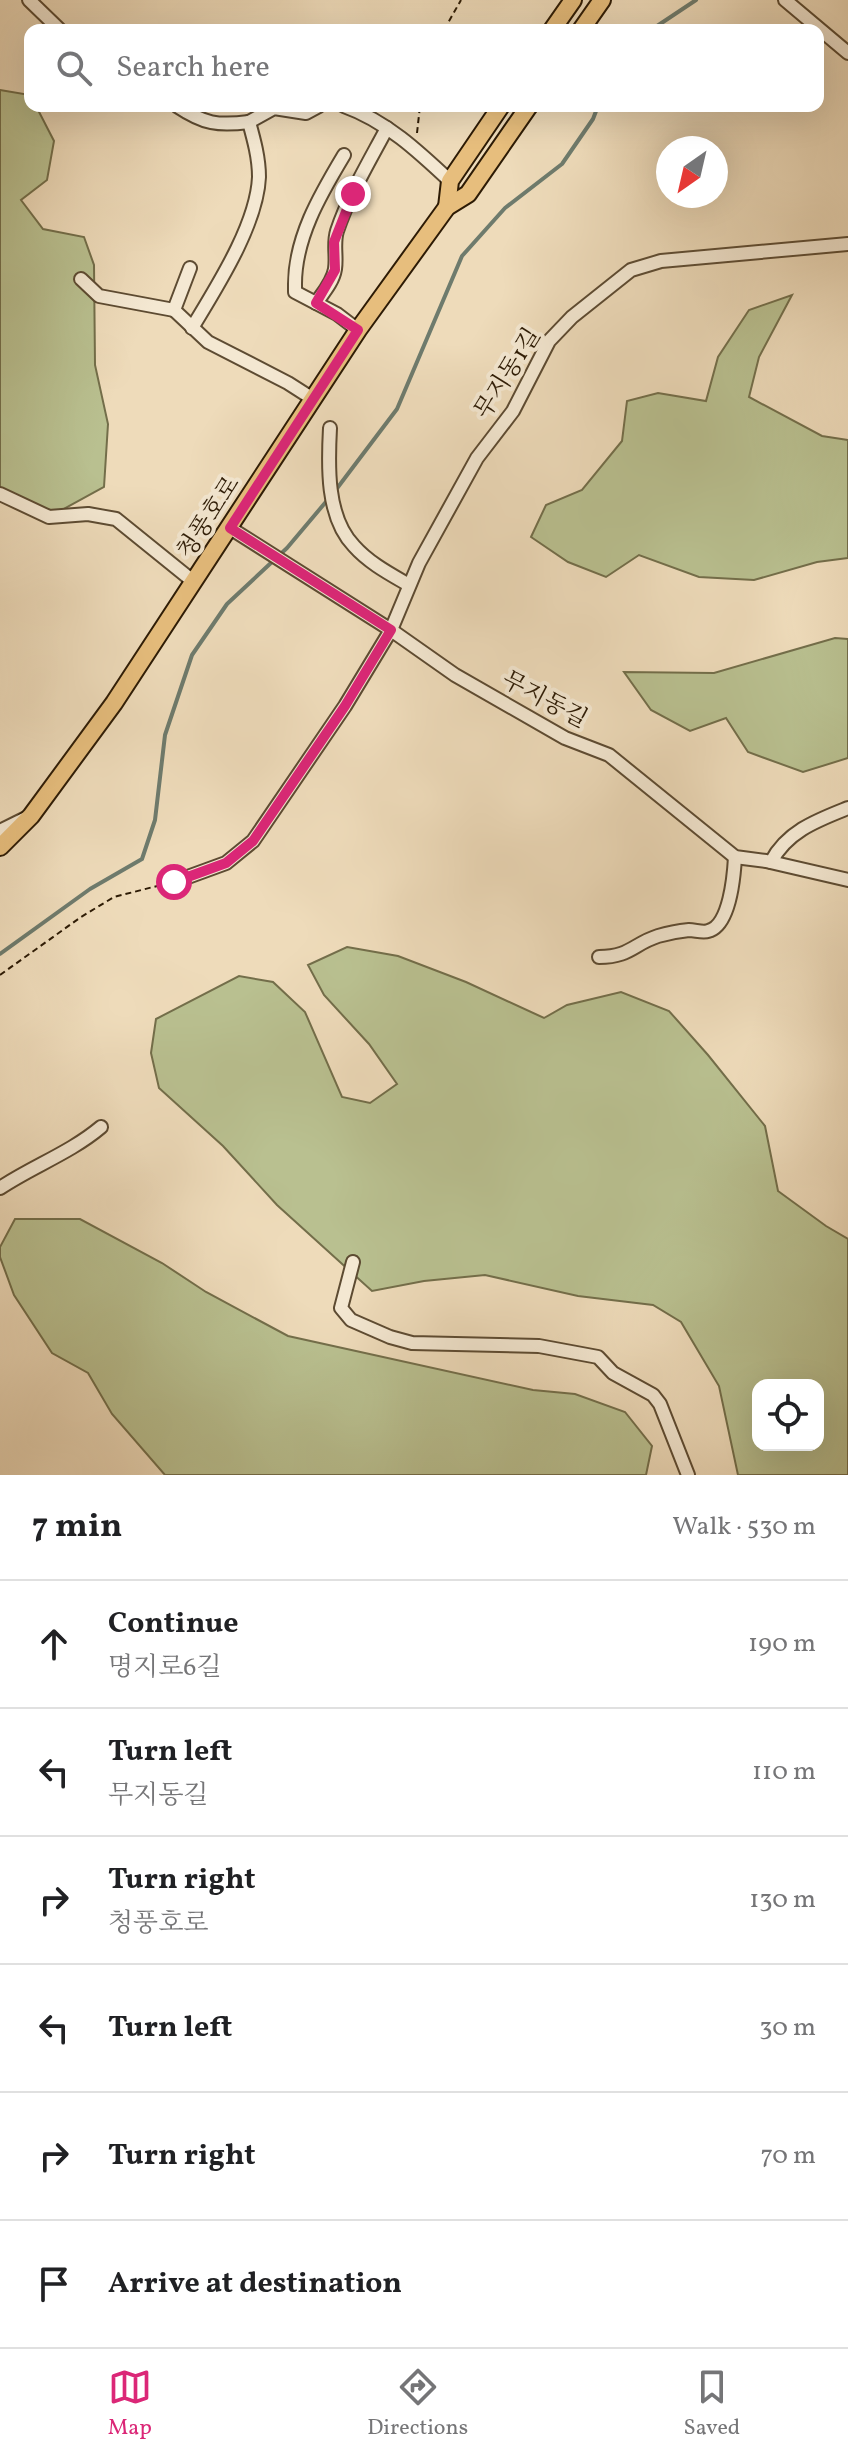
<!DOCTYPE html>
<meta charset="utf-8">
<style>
body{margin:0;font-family:Vollkorn,"Noto Serif KR",serif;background:#f2f2f2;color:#202124}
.controls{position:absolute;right:24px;bottom:24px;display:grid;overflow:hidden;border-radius:16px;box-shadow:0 8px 32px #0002}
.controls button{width:72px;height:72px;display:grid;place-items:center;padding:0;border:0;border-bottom:2px solid #e0e0e0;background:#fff;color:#202124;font:40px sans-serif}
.compass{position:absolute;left:656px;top:136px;width:72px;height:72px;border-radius:50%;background:#fff;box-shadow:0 8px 32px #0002;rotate:214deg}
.stop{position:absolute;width:24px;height:24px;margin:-18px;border:6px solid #db2777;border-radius:50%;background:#fff}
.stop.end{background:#db2777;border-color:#fff;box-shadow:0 2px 8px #0008}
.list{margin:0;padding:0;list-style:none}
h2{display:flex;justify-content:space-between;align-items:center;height:104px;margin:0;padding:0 32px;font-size:34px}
h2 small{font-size:26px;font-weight:400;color:#757577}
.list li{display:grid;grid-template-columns:52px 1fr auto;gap:24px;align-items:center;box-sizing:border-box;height:128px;padding:0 32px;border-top:2px solid #e0e0e0}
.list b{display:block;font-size:30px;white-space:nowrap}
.list p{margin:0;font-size:26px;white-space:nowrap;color:#757577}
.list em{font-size:26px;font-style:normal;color:#757577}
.icon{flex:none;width:44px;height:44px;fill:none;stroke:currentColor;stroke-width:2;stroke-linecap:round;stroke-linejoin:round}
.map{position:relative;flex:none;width:848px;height:1475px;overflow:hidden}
.search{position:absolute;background:#fff;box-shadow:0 8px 32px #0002;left:24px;right:24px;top:24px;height:88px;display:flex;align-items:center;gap:20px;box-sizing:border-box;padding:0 28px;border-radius:16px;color:#757577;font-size:30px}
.sheet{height:872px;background:#fff}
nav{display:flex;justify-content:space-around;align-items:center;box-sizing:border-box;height:112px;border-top:2px solid #e0e0e0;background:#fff;font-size:22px;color:#757577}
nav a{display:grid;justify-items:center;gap:4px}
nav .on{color:#db2777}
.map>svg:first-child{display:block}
</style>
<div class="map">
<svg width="848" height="1475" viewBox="0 0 848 1475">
<rect width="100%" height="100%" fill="#eedbba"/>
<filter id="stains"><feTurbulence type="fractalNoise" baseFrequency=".0025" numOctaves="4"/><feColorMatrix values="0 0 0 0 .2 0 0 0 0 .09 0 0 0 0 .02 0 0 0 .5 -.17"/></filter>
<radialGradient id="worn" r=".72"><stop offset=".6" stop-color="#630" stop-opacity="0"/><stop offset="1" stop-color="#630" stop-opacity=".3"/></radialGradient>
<!-- green -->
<g fill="#b9c090" stroke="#736e4a" stroke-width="2" fill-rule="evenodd">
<path d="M0,90L30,95V106H36L54,141L47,180L21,200L43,229L84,237L94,265L95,365L108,424L104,487L49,517L0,490Z"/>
<path d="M792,295L759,357L749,397L822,436L848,440V558L817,562L754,580L699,577L639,555L606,577L568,562L531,537L546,505L582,490L622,441L627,401L658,393L706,401L718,357L749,310Z"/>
<path d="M835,638L848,639V758L803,772L748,752L726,718L690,731L651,710L624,672L714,673Z"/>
<path d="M347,947L398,956L466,982L544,1018L567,1005L621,992L669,1011L708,1055L765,1126L778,1191L826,1226L848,1239V1475H738L719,1386L681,1322L653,1305L578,1296L485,1275L424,1281L372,1291L277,1205L223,1146L159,1088L151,1053L156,1019L239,976L273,982L305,1012L342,1097L370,1103L397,1084L369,1044L324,995L308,965ZM758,1385H818V1445H758Z"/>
<path d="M15,1219H80L162,1263L206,1292L288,1336L533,1390L575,1394L625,1412L652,1446L646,1475H165L112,1414L88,1373L52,1353L14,1295L0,1257V1247Z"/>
</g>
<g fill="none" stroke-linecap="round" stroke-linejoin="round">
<!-- stream -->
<g stroke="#6e7b6d" stroke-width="4">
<path d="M651,30L696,0"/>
<path d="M335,491L397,409L462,256L505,208L562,164L593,119L598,106"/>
<path d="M0,954L90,889L142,859L155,820L165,735L192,655L227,604L287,548L330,497"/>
</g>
<defs>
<g id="minor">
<path d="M29,0L60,30"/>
<path d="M785,0L848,53"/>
<path d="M177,106C204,124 218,126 249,122"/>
<path d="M344,106C386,121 418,151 450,181"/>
<path d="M344,155C320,195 294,239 295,287V292L337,314L358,330"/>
<path d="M190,268L174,310L208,342L288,383L313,399"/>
<path d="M81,279L99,296L174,310"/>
<path d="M316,303C323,293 333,282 335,269C337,256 333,244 337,231C349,195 369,162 387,128"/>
<path d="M192,328C216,288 257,225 259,177C259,158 254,140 249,122L274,108L306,113L319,106"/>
<path d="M330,428C328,465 326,517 354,546C369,563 390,574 409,585"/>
<path d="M0,494L49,517L88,514L116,519L194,582"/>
<path d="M230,528L391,630L455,675L565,738L609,755L735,857L766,861L848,880"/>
<path d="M0,831L24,819"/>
<path d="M771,862C787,831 818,820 848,808"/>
<path d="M174,882L226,863L253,841L345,706L391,630L419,563L477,458L513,411L549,341L572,317L631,270L661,261L848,244"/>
<path d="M599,957C630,957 633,944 658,936C668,933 679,931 689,930C695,930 703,933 708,931C730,926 734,875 735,857"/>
<path d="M0,1188C33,1166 70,1153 101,1127"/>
<path d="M353,1262L341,1308L351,1320L390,1337L412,1343L539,1346L598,1357L613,1373L653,1395L660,1404L688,1475"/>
</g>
<g id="major">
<path d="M552,30L573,0"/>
<path d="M581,30L602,0"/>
<path d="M447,207L450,181L501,106"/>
<path d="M0,847L31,816L114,703L358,330L447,207L468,194L529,106"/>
</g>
</defs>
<!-- minor casing -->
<use href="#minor" stroke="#5d4b32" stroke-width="16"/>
<!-- major casing -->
<use href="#major" stroke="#2d1b05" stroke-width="20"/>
<!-- path -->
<g stroke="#2d1b05" stroke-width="2" stroke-dasharray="6 4" stroke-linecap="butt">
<path d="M444,30L461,0"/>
<path d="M417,133L420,106"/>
<path d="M0,975L81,917L114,897L161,885"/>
</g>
<!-- minor -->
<use href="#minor" stroke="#f4e8d2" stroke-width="12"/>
<!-- major -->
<use href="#major" stroke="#e7be7d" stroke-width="16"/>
</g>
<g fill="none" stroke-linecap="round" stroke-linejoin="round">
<!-- route -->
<path stroke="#db2777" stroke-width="10" d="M174,882L226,863L253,841L345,706L391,630L230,528L358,330L316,303L335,270L334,242L353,194"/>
</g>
<g text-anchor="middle" stroke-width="8" stroke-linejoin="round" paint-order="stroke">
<!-- street labels -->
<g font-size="24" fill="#2d1b05" stroke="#f4e8d2">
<text transform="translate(507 373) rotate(-58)" y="8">무지동1길</text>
<text transform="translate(208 517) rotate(-57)" y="8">청풍호로</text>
<text transform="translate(545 699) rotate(28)" y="8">무지동길</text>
</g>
</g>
<rect width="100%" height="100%" filter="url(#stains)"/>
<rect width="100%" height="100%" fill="url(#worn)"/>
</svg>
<div class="controls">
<button><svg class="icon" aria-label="locate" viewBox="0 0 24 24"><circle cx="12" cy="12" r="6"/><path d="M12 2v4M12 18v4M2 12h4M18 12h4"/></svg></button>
</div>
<svg class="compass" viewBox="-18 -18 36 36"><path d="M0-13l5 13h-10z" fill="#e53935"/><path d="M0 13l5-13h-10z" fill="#757577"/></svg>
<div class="stop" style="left:174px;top:882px"></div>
<div class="stop end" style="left:353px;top:194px"></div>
<div class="search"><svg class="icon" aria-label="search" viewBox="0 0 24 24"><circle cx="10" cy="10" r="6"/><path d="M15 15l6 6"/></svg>Search here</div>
</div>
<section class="sheet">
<h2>7 min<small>Walk · 530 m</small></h2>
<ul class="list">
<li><svg class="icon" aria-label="ahead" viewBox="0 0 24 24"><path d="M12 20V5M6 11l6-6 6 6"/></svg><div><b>Continue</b><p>명지로6길</p></div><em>190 m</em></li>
<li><svg class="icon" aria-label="left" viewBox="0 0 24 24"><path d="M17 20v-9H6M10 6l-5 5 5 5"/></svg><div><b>Turn left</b><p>무지동길</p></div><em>110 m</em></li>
<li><svg class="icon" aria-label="right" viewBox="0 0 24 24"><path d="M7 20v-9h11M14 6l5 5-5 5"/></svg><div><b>Turn right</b><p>청풍호로</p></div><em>130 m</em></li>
<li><svg class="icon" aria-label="left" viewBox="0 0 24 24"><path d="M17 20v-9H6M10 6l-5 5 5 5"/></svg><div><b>Turn left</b></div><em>30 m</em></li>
<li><svg class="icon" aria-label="right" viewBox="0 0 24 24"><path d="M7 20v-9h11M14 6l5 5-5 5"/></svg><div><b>Turn right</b></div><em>70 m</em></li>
<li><svg class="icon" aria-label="arrive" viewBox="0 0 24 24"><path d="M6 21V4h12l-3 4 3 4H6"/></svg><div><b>Arrive at destination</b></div></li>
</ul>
</section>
<nav>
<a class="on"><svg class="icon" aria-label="map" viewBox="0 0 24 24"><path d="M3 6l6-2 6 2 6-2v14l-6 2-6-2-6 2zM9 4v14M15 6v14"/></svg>Map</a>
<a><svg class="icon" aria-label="directions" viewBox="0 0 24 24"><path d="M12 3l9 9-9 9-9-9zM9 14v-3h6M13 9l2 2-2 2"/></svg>Directions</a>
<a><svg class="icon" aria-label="saved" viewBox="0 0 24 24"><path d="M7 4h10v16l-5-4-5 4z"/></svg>Saved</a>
</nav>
